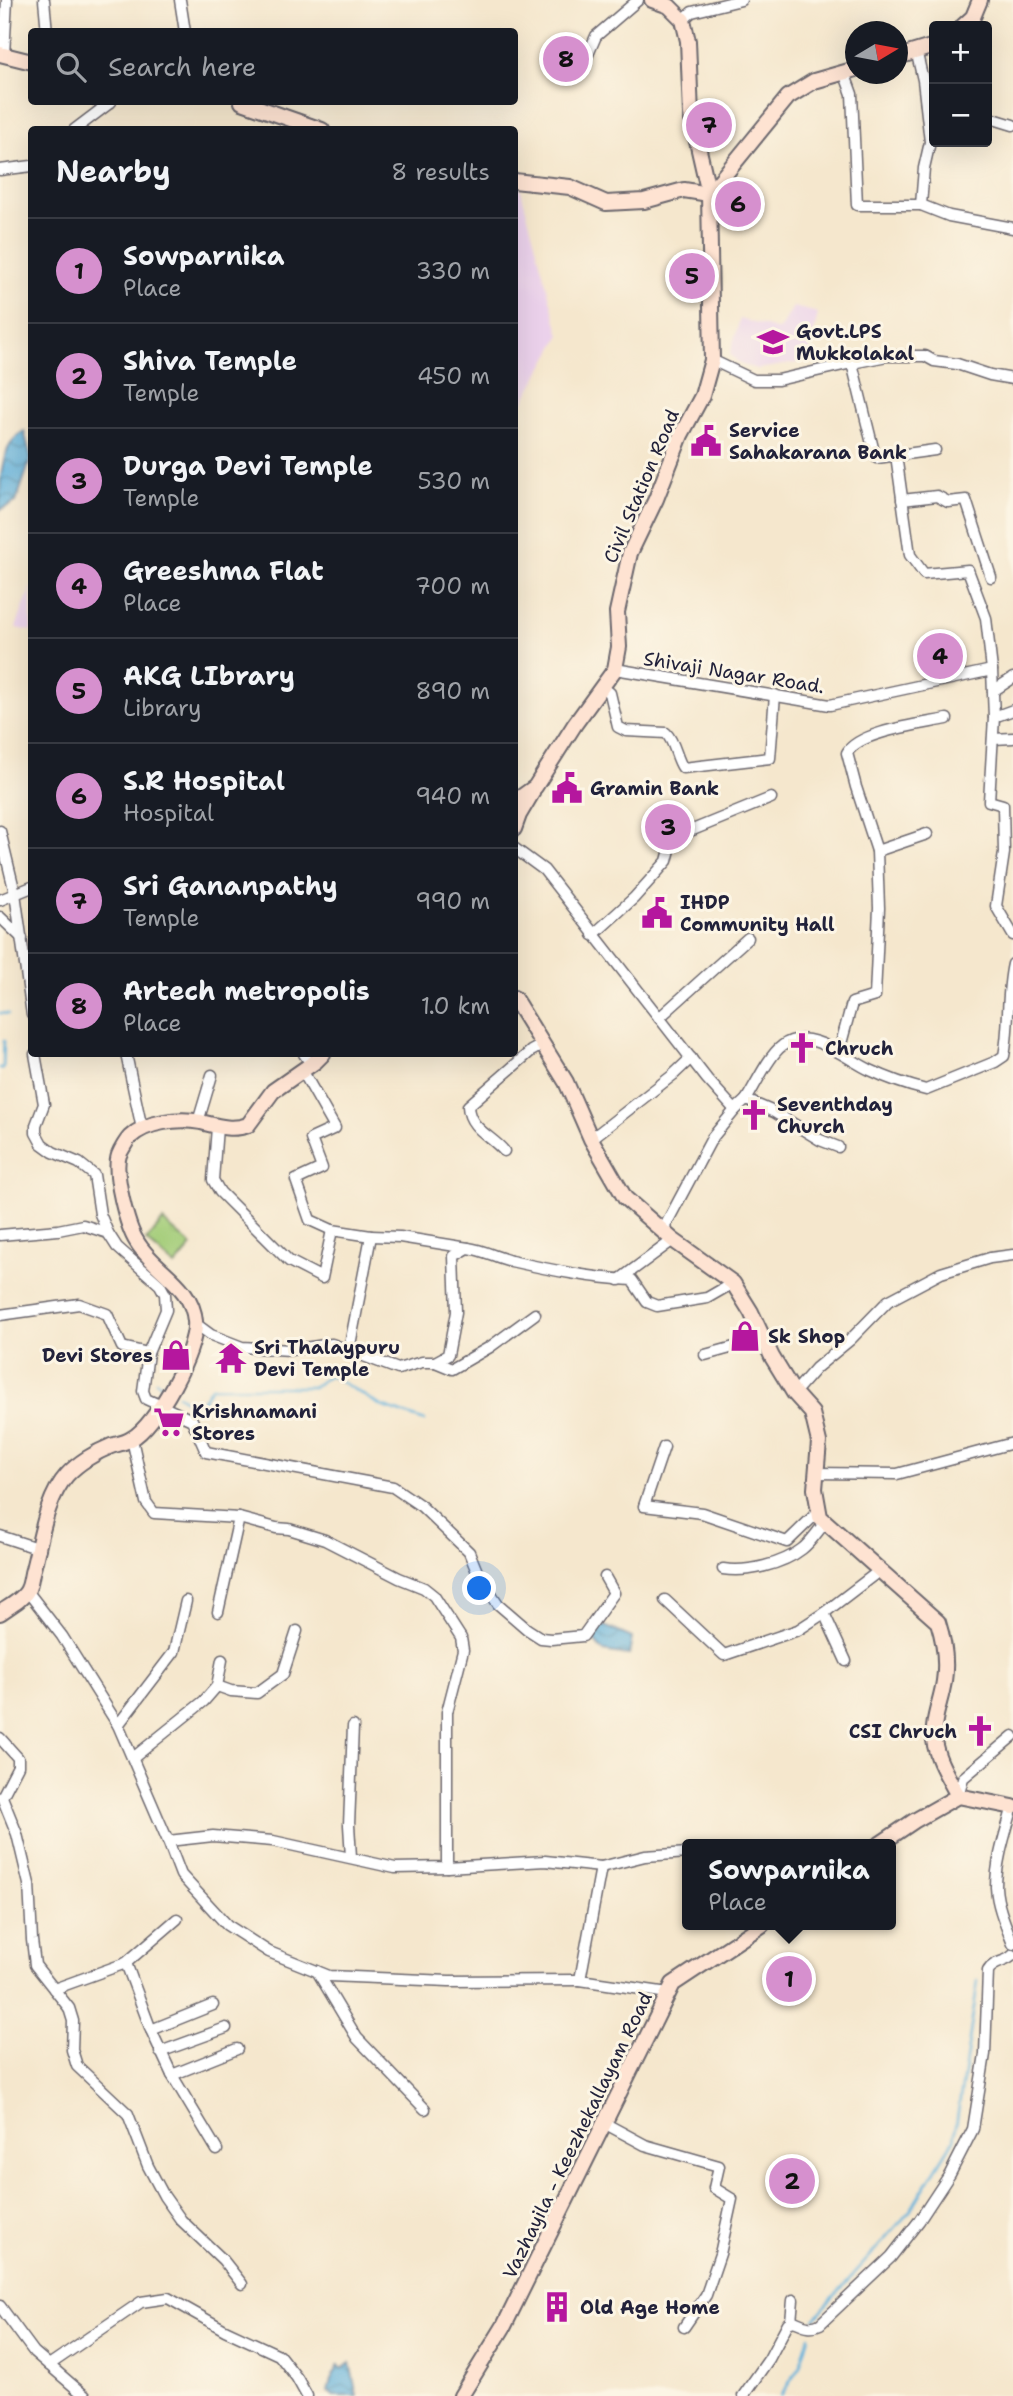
<!DOCTYPE html>
<meta charset="utf-8">
<style>
body{margin:0;font-family:"Shantell Sans",sans-serif;background:#20242c;color:#f1f3f6}
.controls{position:absolute;right:21px;top:21px;display:grid;overflow:hidden;border-radius:7px;box-shadow:0 7px 28px #0002}
.controls button{width:63px;height:63px;display:grid;place-items:center;padding:0;border:0;border-bottom:2px solid #363941;background:#171b24;color:#f1f3f6;font:35px sans-serif}
.compass{position:absolute;left:845px;top:21px;width:63px;height:63px;border-radius:50%;background:#171b24;box-shadow:0 7px 28px #0002;rotate:80deg}
.you{position:absolute;left:480px;top:1589px;width:24px;height:24px;margin:-18px;border:5px solid #fff;border-radius:50%;background:#1a73e8;box-shadow:0 0 0 10px #1a73e833}
.badge{display:grid;place-items:center;width:46px;height:46px;border-radius:50%;background:#d690ce;color:#111;font-size:23px;font-weight:700}
.pin{position:absolute;translate:-50% -50%;border:4px solid #fff;box-shadow:0 2px 7px #0006}
.popup{position:absolute;left:682px;top:1839px;width:214px;height:91px;box-sizing:border-box;display:grid;place-content:center;border-radius:7px;background:#171b24;filter:drop-shadow(0 2px 5px #0005);font-size:23px;white-space:nowrap;color:#9ea1a6}
.popup b{font-size:26px;color:#f1f3f6}
.popup::after{content:'';position:absolute;left:50%;top:100%;margin-left:-14px;border:14px solid transparent;border-top-color:#171b24}
.list{margin:0;padding:0;list-style:none}
h2{display:flex;justify-content:space-between;align-items:center;height:91px;margin:0;padding:0 28px;font-size:30px}
h2 small{font-size:23px;font-weight:400;color:#9ea1a6}
.list li{display:grid;grid-template-columns:46px 1fr auto;gap:21px;align-items:center;box-sizing:border-box;height:105px;padding:0 28px;border-top:2px solid #363941}
.list b{display:block;font-size:26px;white-space:nowrap}
.list p{margin:0;font-size:23px;white-space:nowrap;color:#9ea1a6}
.list em{font-size:23px;font-style:normal;color:#9ea1a6}
.icon{flex:none;width:38px;height:38px;fill:none;stroke:currentColor;stroke-width:2;stroke-linecap:round;stroke-linejoin:round}
.map{position:relative;flex:none;width:1013px;height:2396px;overflow:hidden}
.search{position:absolute;background:#171b24;box-shadow:0 7px 28px #0002;left:28px;top:28px;width:490px;height:77px;display:flex;align-items:center;gap:18px;box-sizing:border-box;padding:0 24px;border-radius:7px;color:#9ea1a6;font-size:26px}
.panel{position:absolute;background:#171b24;box-shadow:0 7px 28px #0002;left:28px;top:126px;width:490px;height:931px;border-radius:7px}
.map>svg:first-child{display:block}
</style>
<div class="map">
<svg width="1013" height="2396" viewBox="0 0 1013 2396">
<defs>
<pattern id="grass-tufts" width="24" height="20" patternUnits="userSpaceOnUse" patternTransform="scale(1.75)"><rect width="24" height="20" fill="#a2cc77"/><path d="M3 7l-1-3M5 7V3M7 7l1-3M15 17l-1-3M17 17v-4M19 17l1-3" fill="none" stroke="#8baf68"/></pattern>
<pattern id="water-waves" width="16" height="10" patternUnits="userSpaceOnUse" patternTransform="scale(1.75)"><rect width="16" height="10" fill="#60b1db"/><path d="M0 5q4-4 8 0t8 0" fill="none" stroke="#4f90b3"/></pattern>
</defs>
<rect width="100%" height="100%" fill="#fcf5e5"/>
<filter id="ink" filterUnits="userSpaceOnUse"><feTurbulence type="fractalNoise" baseFrequency=".0143" numOctaves="2"/><feDisplacementMap in="SourceGraphic" scale="14" xChannelSelector="R" yChannelSelector="G"/><feConvolveMatrix kernelMatrix="1 2 1 2 8 2 1 2 1" color-interpolation-filters="sRGB"/></filter>
<filter id="wash" filterUnits="userSpaceOnUse"><feTurbulence type="fractalNoise" baseFrequency=".00686" numOctaves="4" result="noise"/><feDisplacementMap in="SourceGraphic" scale="28" xChannelSelector="R" yChannelSelector="G"/><feGaussianBlur stdDeviation="1.57" result="paint"/><feColorMatrix in="noise" values="0 0 0 0 0 0 0 0 0 0 0 0 0 0 0 0 0 1.4 0 .05"/><feComposite in="paint" operator="in"/></filter>
<g filter="url(#wash)">
<rect width="100%" height="100%" fill="#f5e7cd"/>
<!-- built -->
<g fill="#ebd1eb">
<path d="M515,186L520,187L560,336L515,417Z"/>
<path d="M793,307L818,313L808,361L757,369L740,364L730,354L740,319L779,330Z"/>
<path d="M31,586V631L16,628Z"/>
</g>
<!-- grass -->
<path fill="url(#grass-tufts)" stroke="#627759" stroke-width="2" d="M163,1221L192,1246L175,1266L146,1241Z"/>
<!-- water -->
<g fill="url(#water-waves)" stroke="#416a8b" stroke-width="2">
<path d="M24,431L31,458L16,502L0,510C0,479 0,445 24,431Z"/>
<path d="M598,1623L632,1638L629,1655L603,1651L592,1638Z"/>
<path d="M350,2363L357,2396H335L328,2392L331,2379L339,2365L342,2369Z"/>
</g>
<g fill="none" stroke-linecap="round" stroke-linejoin="round">
<!-- stream -->
<g stroke="#60b1db" stroke-width="2.5">
<path d="M0,1013L8,1014"/>
<path d="M0,1068L3,1069L4,1041"/>
<path d="M156,1381L163,1385"/>
<path d="M178,1395L198,1408L211,1387H313L330,1375L381,1406L425,1421"/>
<path d="M814,2319L910,2211L954,2139L978,1981"/>
<path d="M781,2396L800,2366L809,2336"/>
</g>
</g>
</g>
<g filter="url(#ink)">
<g fill="none" stroke-linecap="round" stroke-linejoin="round">
<defs>
<g id="street">
<path d="M44,0L47,32"/>
<path d="M180,0L185,32"/>
<path d="M683,20L692,12L741,0"/>
<path d="M916,50L923,80L930,142L924,168L921,205L949,216L1013,228"/>
<path d="M4,55L7,0"/>
<path d="M583,66L596,36L638,0"/>
<path d="M844,72L852,94L857,205H921"/>
<path d="M987,117L1013,125"/>
<path d="M74,130L111,102"/>
<path d="M0,170L32,166"/>
<path d="M712,360L754,380H778L852,363L874,452L877,458L935,450"/>
<path d="M852,363L887,356H925L934,361L957,364L990,375L1013,379"/>
<path d="M902,500L937,496L948,502L966,500L991,577"/>
<path d="M615,669L830,705L992,670L986,618L968,570L924,574L910,555L896,455"/>
<path d="M992,670L994,717L989,801L1003,805L1004,853L996,906L1013,935"/>
<path d="M601,686L610,693L618,727L626,731L666,733C675,742 676,758 683,768L770,758L775,695"/>
<path d="M993,691L1013,678"/>
<path d="M994,717L1013,710"/>
<path d="M993,739L1013,738"/>
<path d="M0,831L15,893L32,1015"/>
<path d="M514,848L544,870L707,1079L735,1110L746,1100L774,1112L820,1140L838,1147"/>
<path d="M877,851L927,834"/>
<path d="M0,900L32,887"/>
<path d="M0,917L22,938"/>
<path d="M593,935L634,898L667,861L673,838L771,798"/>
<path d="M659,1018L748,938"/>
<path d="M839,1051L852,1003L875,996L879,908L877,851L856,787L847,753C858,731 924,724 947,719"/>
<path d="M35,1054L44,1104L36,1125V1133L42,1144L53,1152L79,1163L94,1175L100,1214L108,1233L117,1247L160,1285L165,1294L166,1310L148,1353L143,1391L146,1399L192,1420L206,1452L393,1487L421,1506L469,1552L478,1574L498,1604L527,1629L541,1638L551,1639L583,1636L614,1593L605,1577"/>
<path d="M126,1054L142,1129"/>
<path d="M304,1054L311,1064"/>
<path d="M302,1070L335,1128L311,1139L322,1168L296,1180L310,1220L332,1230"/>
<path d="M746,1100C755,1086 769,1055 782,1046C809,1025 846,1059 870,1070C889,1079 906,1085 926,1090L995,1062L1004,1056C1010,1025 1006,995 1013,964"/>
<path d="M198,1122L212,1075"/>
<path d="M217,1127L213,1180L220,1192L289,1261L322,1278L332,1230L371,1236L349,1350"/>
<path d="M591,1139L673,1075L691,1058"/>
<path d="M504,1151C492,1136 469,1129 468,1106L531,1051L542,1045"/>
<path d="M663,1230L712,1138L735,1110"/>
<path d="M0,1235L58,1230L83,1225L108,1233"/>
<path d="M371,1236L400,1237L468,1248"/>
<path d="M619,1280L673,1240"/>
<path d="M0,1315L79,1304L107,1314L122,1347L148,1353"/>
<path d="M196,1324L211,1335L242,1347L290,1350L332,1344L398,1369L422,1362H435L448,1355L456,1312L454,1256L468,1248C483,1250 496,1257 511,1261C551,1270 590,1278 632,1280L647,1302L657,1306L707,1298L733,1283"/>
<path d="M705,1355L763,1339"/>
<path d="M435,1362L452,1369L490,1347L535,1314"/>
<path d="M794,1393L816,1368L850,1340L888,1301L941,1273L990,1258L1013,1255"/>
<path d="M132,1439L146,1502L154,1513L239,1518L276,1528L289,1529L325,1540L399,1578L424,1588L434,1596L461,1638L463,1650L447,1712V1867"/>
<path d="M664,1447L644,1506L702,1513L787,1542L818,1512"/>
<path d="M815,1473L897,1474L1013,1443"/>
<path d="M0,1536L40,1549"/>
<path d="M723,1569C747,1573 783,1564 802,1549C811,1542 817,1532 824,1524"/>
<path d="M28,1592L62,1636L118,1725L168,1841L213,1836L273,1841L395,1868L447,1867L545,1861L601,1867L645,1856L688,1853"/>
<path d="M665,1600L724,1655L798,1630L824,1613L879,1571"/>
<path d="M218,1612L239,1518"/>
<path d="M824,1613L846,1661"/>
<path d="M217,1686L231,1691L257,1693L283,1674L297,1631"/>
<path d="M118,1725L174,1652L186,1601"/>
<path d="M0,1738L18,1758V1766L2,1797L17,1834L29,1884L32,1940L35,1965L69,2008L73,2021L72,2050L77,2066L128,2114L148,2166L164,2196L181,2220L223,2260L242,2284"/>
<path d="M133,1758L204,1701L217,1686L222,1660"/>
<path d="M958,1796L963,1778L1013,1736"/>
<path d="M1013,1806C1006,1832 996,1860 996,1887C997,1906 1006,1926 1013,1944"/>
<path d="M168,1841L181,1875L227,1925L269,1952L329,1976L449,1981L580,1980"/>
<path d="M351,1857L349,1825L353,1726"/>
<path d="M601,1867L580,1980L668,1993"/>
<path d="M126,1963L151,2030L172,2075L217,2150"/>
<path d="M317,1971L357,2038L425,2109"/>
<path d="M54,1989L126,1963L177,1919"/>
<path d="M151,2030L213,2005"/>
<path d="M160,2052L226,2028"/>
<path d="M172,2075L237,2049"/>
<path d="M604,2123L645,2145L719,2166L714,2188L732,2199L720,2254L706,2295L684,2327"/>
<path d="M0,2306L34,2352L85,2396"/>
<path d="M791,2321L793,2300"/>
<path d="M49,2365L141,2302L168,2298L225,2330L279,2355L297,2378L307,2396"/>
<path d="M743,2396L769,2359L788,2323L794,2321C804,2325 810,2329 820,2324L891,2257L919,2221L950,2174L973,2129L985,2054L988,1971C993,1961 1006,1963 1013,1955"/>
</g>
<g id="secondary">
<path d="M963,26L973,17L980,0"/>
<path d="M0,54L32,62"/>
<path d="M898,57L934,46"/>
<path d="M242,102L322,130"/>
<path d="M514,181L570,187L606,203L644,201L684,190L709,194"/>
<path d="M709,194L788,97L814,81L856,69"/>
<path d="M514,802L535,787L575,724L615,669L619,647L617,612L630,553L656,499L681,435L702,396L712,360L709,194L691,115L688,41L683,20L669,6L652,0"/>
<path d="M514,829L519,815L532,793"/>
<path d="M514,998L566,1082L591,1139L625,1198L673,1240L733,1283L751,1312L772,1357L794,1393L812,1413L819,1442L815,1489L820,1517L938,1622C944,1641 947,1661 944,1681C941,1702 932,1719 934,1740C937,1761 949,1778 958,1796"/>
<path d="M0,1613C8,1607 24,1599 28,1589C31,1583 31,1575 33,1569C41,1539 46,1498 67,1475C78,1463 96,1452 111,1446C117,1444 125,1443 131,1439C156,1426 198,1349 195,1321C192,1284 154,1271 137,1242C127,1227 113,1172 119,1155C121,1150 127,1140 130,1137C147,1121 179,1118 201,1122C217,1126 232,1131 248,1125L273,1091L316,1061L323,1054"/>
<path d="M958,1796L1013,1807"/>
<path d="M880,1844L914,1821L958,1796"/>
<path d="M461,2396L504,2326L673,1984L762,1925"/>
</g>
</defs>
<!-- street casing -->
<use href="#street" stroke="#6c676e" stroke-width="13"/>
<!-- secondary casing -->
<use href="#secondary" stroke="#6c676e" stroke-width="18"/>
<!-- street -->
<use href="#street" stroke="#fff" stroke-width="10"/>
<!-- secondary -->
<use href="#secondary" stroke="#fee3d2" stroke-width="14"/>
</g>
</g>
<!-- icons -->
<defs>
<symbol id="school-bare" viewBox="-9 -9 18 18"><path d="M0-5L7-2L0 1L-7-2ZM-4 1L0 2.5L4 1V4Q0 6-4 4Z" fill="#b5179e" stroke="#fcf5e5" stroke-width="2.5" paint-order="stroke"/></symbol>
<symbol id="civic-bare" viewBox="-9 -9 18 18"><path d="M-.6-6.5H3V-4.5H.6V-3L4-1V1h2V6H-6V1h2V-1L-.6-3ZM-1.2 2.5V6h2.4V2.5Z" fill="#b5179e" stroke="#fcf5e5" stroke-width="2.5" paint-order="stroke"/></symbol>
<symbol id="church-bare" viewBox="-9 -9 18 18"><path d="M-1.2-6h2.4v3.5h3.3v2.4h-3.3V6h-2.4V-.1h-3.3v-2.4h3.3Z" fill="#b5179e" stroke="#fcf5e5" stroke-width="2.5" paint-order="stroke"/></symbol>
<symbol id="shop-bare" viewBox="-9 -9 18 18"><path d="M-5-2.5h2.3a2.7 3.5 0 0 1 5.4 0H5L5.5 6h-11ZM-1.5-2.5h3a1.5 2.3 0 0 0-3 0Z" fill="#b5179e" stroke="#fcf5e5" stroke-width="2.5" paint-order="stroke"/></symbol>
<symbol id="temple-bare" viewBox="-9 -9 18 18"><path d="M0-6L5-2H3V0L6.5 2.5H4V6H1.5V3h-3V6H-4V2.5H-6.5L-3 0V-2H-5Z" fill="#b5179e" stroke="#fcf5e5" stroke-width="2.5" paint-order="stroke"/></symbol>
<symbol id="supermarket-bare" viewBox="-9 -9 18 18"><path d="M-6-5.5h2.5l.6 2H6L4.5 2H-2.5L-4.4-4H-6ZM-1.5 3.2a1.3 1.3 0 1 0 .1 0ZM3 3.2a1.3 1.3 0 1 0 .1 0Z" fill="#b5179e" stroke="#fcf5e5" stroke-width="2.5" paint-order="stroke"/></symbol>
<symbol id="building-bare" viewBox="-9 -9 18 18"><path d="M-4-6H4V6H1V3H-1V6H-4ZM-2.5-4.3h1.7v1.8h-1.7ZM.8-4.3h1.7v1.8H.8ZM-2.5-1h1.7V.8h-1.7ZM.8-1h1.7V.8H.8Z" fill="#b5179e" stroke="#fcf5e5" stroke-width="2.5" paint-order="stroke"/></symbol>
</defs>
<g fill-rule="evenodd">
<use href="#school-bare" x="751" y="320" width="44" height="44"/>
<use href="#civic-bare" x="684" y="419" width="44" height="44"/>
<use href="#civic-bare" x="545" y="766" width="44" height="44"/>
<use href="#civic-bare" x="635" y="891" width="44" height="44"/>
<use href="#church-bare" x="780" y="1026" width="44" height="44"/>
<use href="#church-bare" x="732" y="1093" width="44" height="44"/>
<use href="#shop-bare" x="723" y="1314" width="44" height="44"/>
<use href="#shop-bare" x="154" y="1333" width="44" height="44"/>
<use href="#temple-bare" x="209" y="1336" width="44" height="44"/>
<use href="#supermarket-bare" x="147" y="1400" width="44" height="44"/>
<use href="#church-bare" x="958" y="1709" width="44" height="44"/>
<use href="#building-bare" x="535" y="2285" width="44" height="44"/>
</g>
<g text-anchor="middle" stroke-width="6" stroke-linejoin="round" paint-order="stroke">
<!-- poi labels -->
<g font-size="19" font-weight="bold" fill="#22223b" stroke="#fcf5e5" text-anchor="start">
<text x="796" y="338">Govt.LPS<tspan x="796" dy="22">Mukkolakal</tspan></text>
<text x="729" y="437">Service<tspan x="729" dy="22">Sahakarana Bank</tspan></text>
<text x="590" y="795">Gramin Bank</text>
<text x="680" y="909">IHDP<tspan x="680" dy="22">Community Hall</tspan></text>
<text x="825" y="1055">Chruch</text>
<text x="777" y="1111">Seventhday<tspan x="777" dy="22">Church</tspan></text>
<text x="768" y="1343">Sk Shop</text>
<text x="254" y="1354">Sri Thalaypuru<tspan x="254" dy="22">Devi Temple</tspan></text>
<text x="153" y="1362" text-anchor="end">Devi Stores</text>
<text x="192" y="1418">Krishnamani<tspan x="192" dy="22">Stores</tspan></text>
<text x="957" y="1738" text-anchor="end">CSI Chruch</text>
<text x="580" y="2314">Old Age Home</text>
</g>
<!-- street labels -->
<g font-size="19" fill="#22223b" stroke="#fcf5e5">
<text transform="translate(641 486) rotate(-67)" y="7">Civil Station Road</text>
<text transform="translate(734 672) rotate(9)" y="7">Shivaji Nagar Road.</text>
<text transform="translate(577 2135) rotate(-64)" y="7">Vazhayila - Keezhekallayam Road</text>
</g>
</g>
</svg>
<div class="controls">
<button>+</button>
<button>−</button>
</div>
<svg class="compass" viewBox="-18 -18 36 36"><path d="M0-13l5 13h-10z" fill="#e53935"/><path d="M0 13l5-13h-10z" fill="#9ea1a6"/></svg>
<div class="you"></div>
<div class="pin badge" style="left:789px;top:1979px">1</div>
<div class="popup"><b>Sowparnika</b>Place</div>
<div class="pin badge" style="left:792px;top:2181px">2</div>
<div class="pin badge" style="left:668px;top:827px">3</div>
<div class="pin badge" style="left:940px;top:656px">4</div>
<div class="pin badge" style="left:692px;top:276px">5</div>
<div class="pin badge" style="left:738px;top:204px">6</div>
<div class="pin badge" style="left:709px;top:125px">7</div>
<div class="pin badge" style="left:566px;top:59px">8</div>
<div class="search"><svg class="icon" aria-label="search" viewBox="0 0 24 24"><circle cx="10" cy="10" r="6"/><path d="M15 15l6 6"/></svg>Search here</div>
<section class="panel">
<h2>Nearby<small>8 results</small></h2>
<ul class="list">
<li><span class="badge">1</span><div><b>Sowparnika</b><p>Place</p></div><em>330 m</em></li>
<li><span class="badge">2</span><div><b>Shiva Temple</b><p>Temple</p></div><em>450 m</em></li>
<li><span class="badge">3</span><div><b>Durga Devi Temple</b><p>Temple</p></div><em>530 m</em></li>
<li><span class="badge">4</span><div><b>Greeshma Flat</b><p>Place</p></div><em>700 m</em></li>
<li><span class="badge">5</span><div><b>AKG LIbrary</b><p>Library</p></div><em>890 m</em></li>
<li><span class="badge">6</span><div><b>S.R Hospital</b><p>Hospital</p></div><em>940 m</em></li>
<li><span class="badge">7</span><div><b>Sri Gananpathy</b><p>Temple</p></div><em>990 m</em></li>
<li><span class="badge">8</span><div><b>Artech metropolis</b><p>Place</p></div><em>1.0 km</em></li>
</ul>
</section>
</div>
